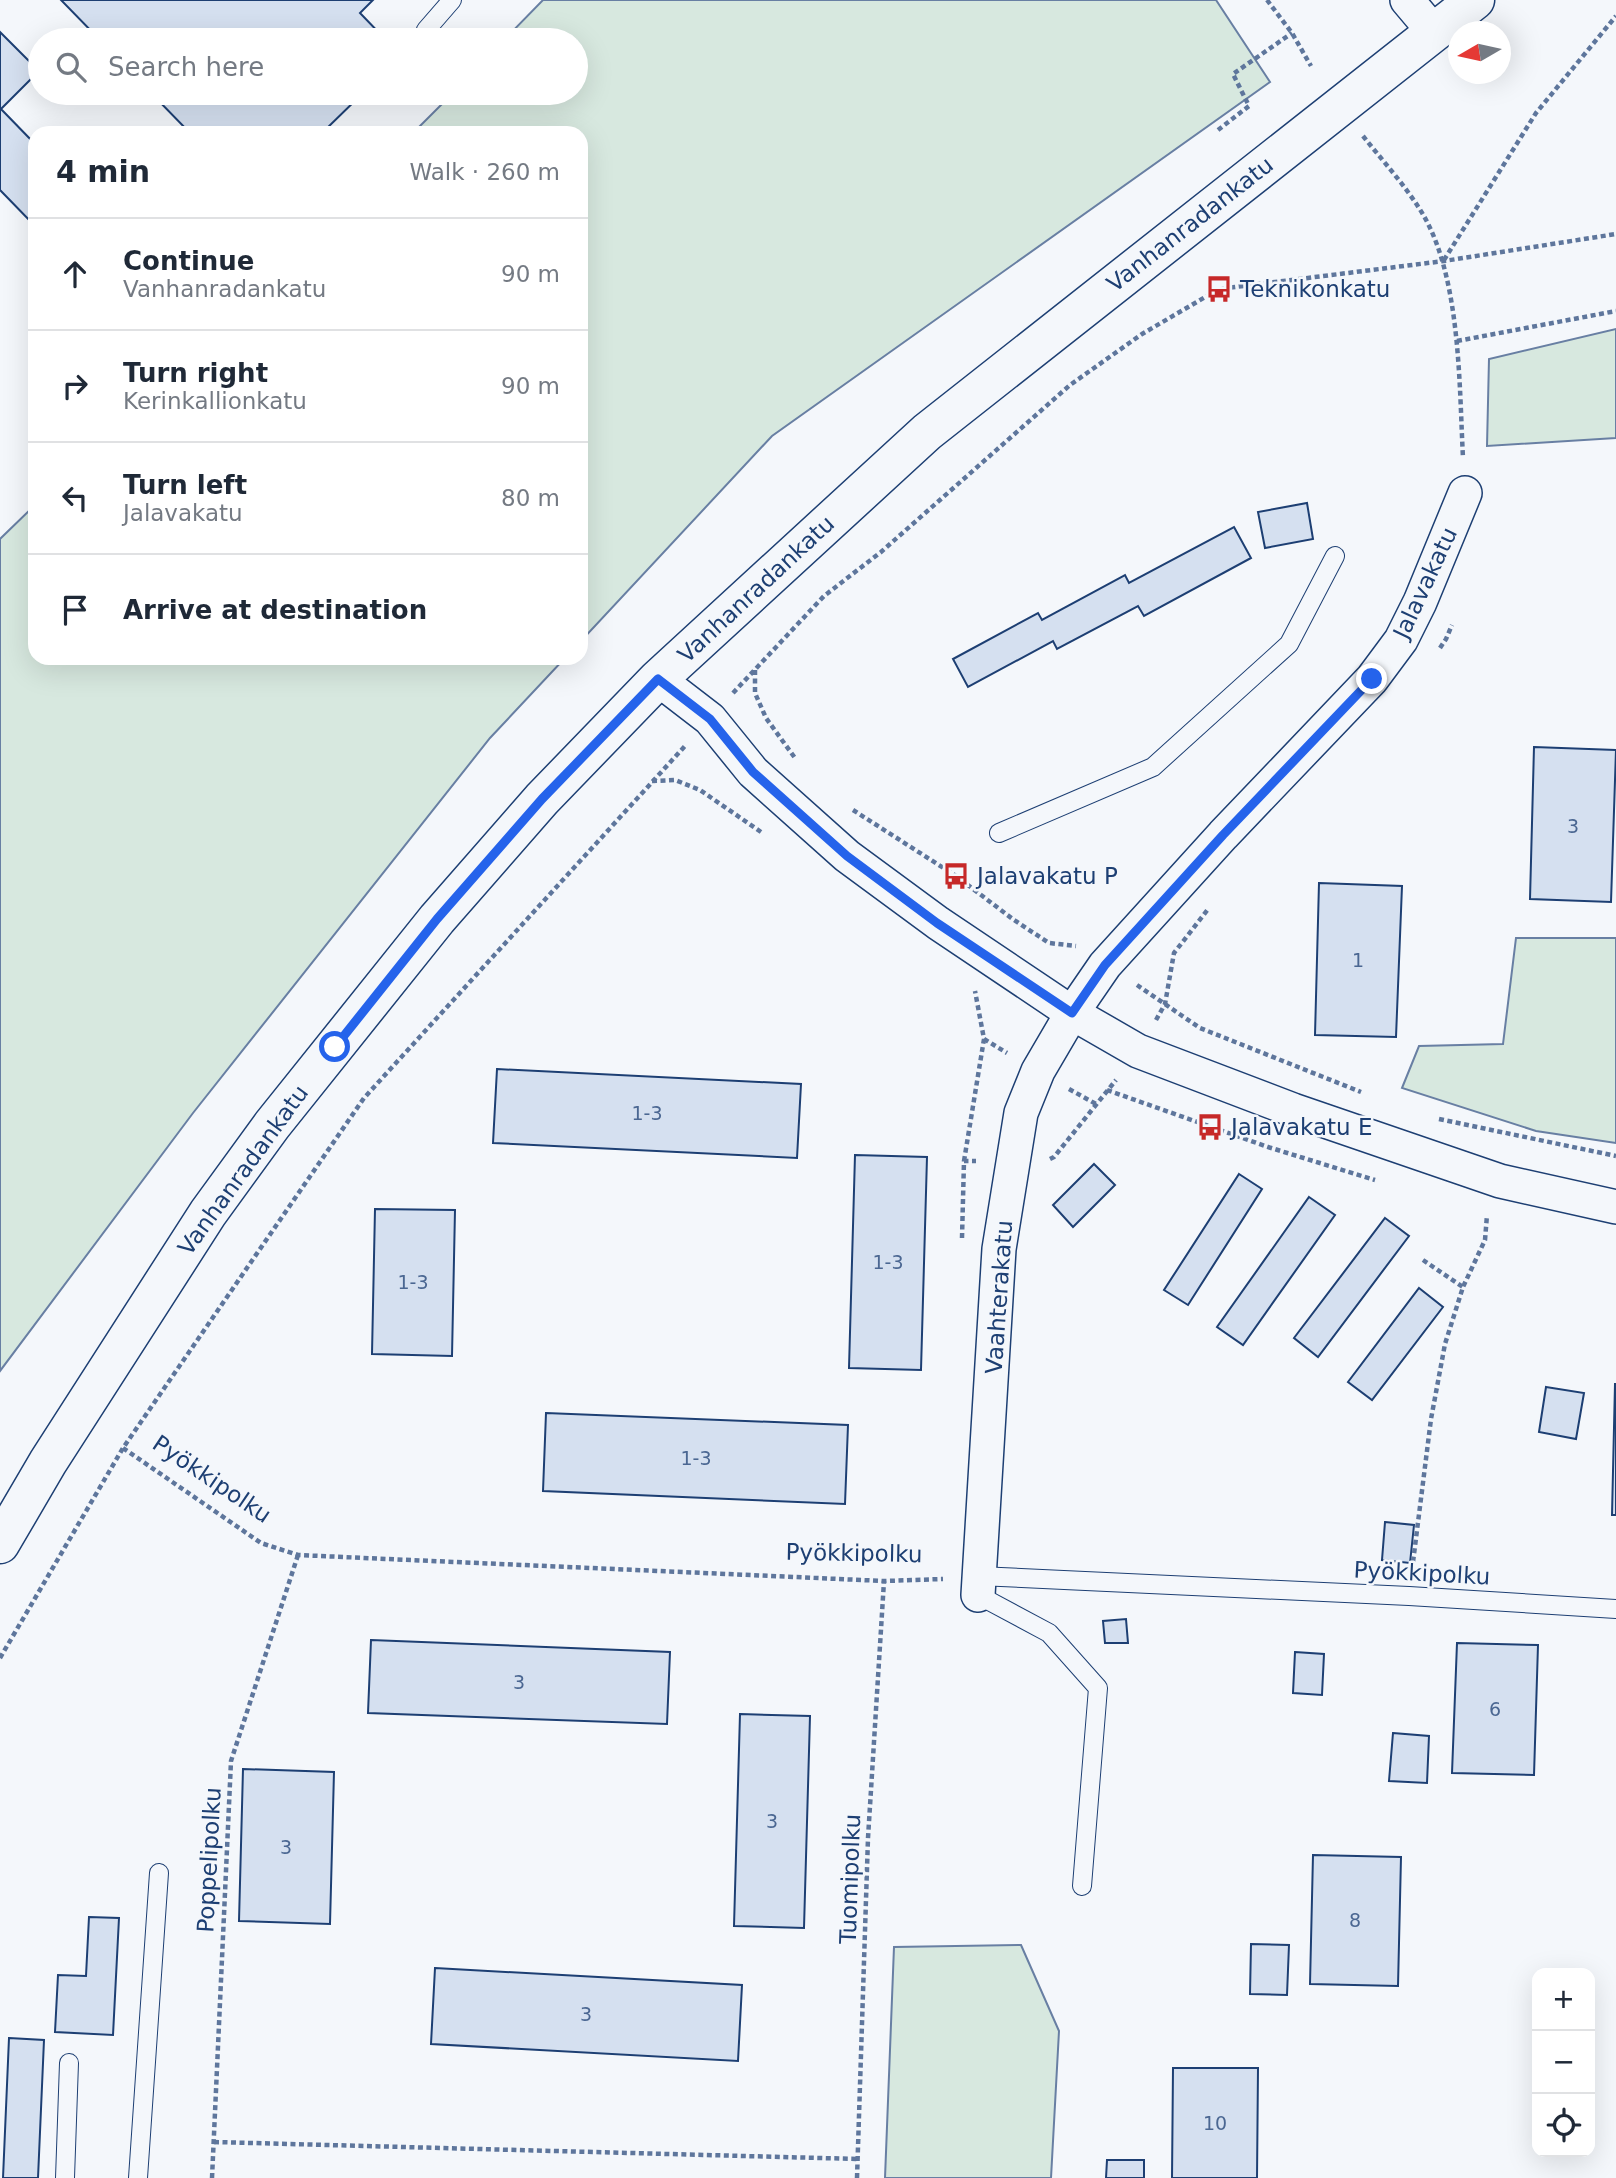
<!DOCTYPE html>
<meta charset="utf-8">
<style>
body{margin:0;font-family:"DejaVu Sans",sans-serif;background:#f6f6f7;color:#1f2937}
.controls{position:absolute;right:21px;bottom:21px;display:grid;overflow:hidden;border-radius:14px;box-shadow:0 7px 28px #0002}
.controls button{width:63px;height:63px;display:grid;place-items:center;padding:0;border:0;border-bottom:2px solid #e0e1e3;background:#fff;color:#1f2937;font:35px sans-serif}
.compass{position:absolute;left:1448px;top:21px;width:63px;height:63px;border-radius:50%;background:#fff;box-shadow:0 7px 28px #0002;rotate:261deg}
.stop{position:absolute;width:21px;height:21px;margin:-16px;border:5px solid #2563eb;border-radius:50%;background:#fff}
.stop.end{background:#2563eb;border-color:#fff;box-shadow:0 2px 7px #0008}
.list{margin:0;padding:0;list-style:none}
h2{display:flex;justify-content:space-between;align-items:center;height:91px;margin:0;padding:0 28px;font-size:30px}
h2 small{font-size:23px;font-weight:400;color:#747a83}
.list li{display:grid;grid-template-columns:46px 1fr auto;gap:21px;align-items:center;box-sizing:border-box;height:112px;padding:0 28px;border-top:2px solid #e0e1e3}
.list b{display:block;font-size:26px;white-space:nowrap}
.list p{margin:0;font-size:23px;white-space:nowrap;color:#747a83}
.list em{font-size:23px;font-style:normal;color:#747a83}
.icon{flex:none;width:38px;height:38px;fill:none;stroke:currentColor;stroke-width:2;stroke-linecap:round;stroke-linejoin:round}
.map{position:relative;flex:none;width:1616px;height:2178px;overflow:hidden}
.search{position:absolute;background:#fff;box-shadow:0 7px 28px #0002;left:28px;top:28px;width:560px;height:77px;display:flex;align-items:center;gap:18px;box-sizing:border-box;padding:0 24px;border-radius:38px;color:#747a83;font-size:26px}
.panel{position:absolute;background:#fff;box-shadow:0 7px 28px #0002;left:28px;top:126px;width:560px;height:539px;border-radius:21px}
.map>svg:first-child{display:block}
</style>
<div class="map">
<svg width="1616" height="2178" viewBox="0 0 1616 2178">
<rect width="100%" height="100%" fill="#f4f7fb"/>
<!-- green -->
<g fill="#d7e8df" stroke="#687fa3" stroke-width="2">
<path d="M543,0H1216L1270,82L772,436L581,641V133H413L453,93H576V40H504Z"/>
<path d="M1616,329V438L1487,446L1489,359Z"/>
<path d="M35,505V658H565L490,738L193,1113L0,1371V539Z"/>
<path d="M1516,938H1616V1143L1536,1131L1402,1088L1419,1046L1503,1044Z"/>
<path d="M1021,1945L1059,2031L1051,2178H885L894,1947Z"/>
</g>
<!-- building -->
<g fill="#d5e0f0" stroke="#1d3f73" stroke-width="2">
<path d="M61,0H373L360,13L386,40H100Z"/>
<path d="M0,32L39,71L1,109L35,144V226L0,190Z"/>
<path d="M151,93H363L322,133H190Z"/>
<path d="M1307,503L1313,539L1265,548L1258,512Z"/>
<path d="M1234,527L1251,558L1144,616L1138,606L1057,649L1053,641L968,687L953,659L1038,613L1042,620L1125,575L1129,583Z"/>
<path d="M1534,747L1616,750L1611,902L1530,899Z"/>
<path d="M1319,883L1402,886L1396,1037L1315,1035Z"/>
<path d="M497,1069L801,1084L797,1158L493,1143Z"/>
<path d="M855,1155L927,1157L921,1370L849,1368Z"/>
<path d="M1094,1164L1115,1185L1073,1227L1053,1205Z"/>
<path d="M1239,1174L1262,1189L1188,1305L1164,1290Z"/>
<path d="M1309,1197L1335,1215L1243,1345L1217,1327Z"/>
<path d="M375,1209L455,1210L452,1356L372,1354Z"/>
<path d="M1385,1218L1409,1236L1318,1357L1294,1338Z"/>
<path d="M1419,1288L1443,1307L1372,1400L1348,1382Z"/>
<path d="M1615,1384H1616V1515H1612Z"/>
<path d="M1546,1387L1584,1393L1576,1439L1539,1432Z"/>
<path d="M546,1413L848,1425L845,1504L543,1491Z"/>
<path d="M1385,1522L1414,1525L1410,1563L1382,1560Z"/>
<path d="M1126,1619L1128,1643H1105L1103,1621Z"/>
<path d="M371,1640L670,1652L667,1724L368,1713Z"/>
<path d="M1457,1643L1538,1645L1534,1775L1452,1773Z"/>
<path d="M1295,1652L1324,1654L1322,1695L1293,1693Z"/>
<path d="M740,1714L810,1716L804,1928L734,1926Z"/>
<path d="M1393,1733L1429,1736L1427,1783L1389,1781Z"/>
<path d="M243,1769L334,1772L330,1924L239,1921Z"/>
<path d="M1313,1855L1401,1857L1398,1986L1310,1984Z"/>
<path d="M89,1917L119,1918L113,2035L55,2032L58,1975L86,1976Z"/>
<path d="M1251,1944L1289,1945L1287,1995L1250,1994Z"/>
<path d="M435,1968L742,1985L738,2061L431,2044Z"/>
<path d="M9,2038L44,2040L38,2178H3Z"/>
<path d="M1173,2068H1258L1257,2178H1172Z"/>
<path d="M1107,2160H1144V2178H1106Z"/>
</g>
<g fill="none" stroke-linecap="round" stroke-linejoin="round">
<defs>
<g id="lane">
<path d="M426,30L452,0"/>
<path d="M999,833L1153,767L1289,644L1335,556"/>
<path d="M978,1576L1409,1596L1616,1609"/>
<path d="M978,1595L1049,1633L1098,1688L1082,1886"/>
<path d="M65,2178L69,2063"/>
<path d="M138,2178L159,1873"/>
</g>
<g id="street">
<path d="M1407,0L1434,32"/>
<path d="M658,679L710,719L753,772L847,856L938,923L1072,1013L1138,1051L1293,1110L1500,1181L1616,1207"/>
<path d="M978,1595L999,1249L1021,1113L1038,1071L1072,1013L1105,965L1223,835L1372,679L1401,640L1420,602L1465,493"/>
</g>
<path id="secondary" d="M0,1544L48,1462L208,1213L272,1125L437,919L542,799L658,679L927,432L1475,0"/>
</defs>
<!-- lane casing -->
<use href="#lane" stroke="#1d3f73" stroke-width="20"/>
<!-- street casing -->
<use href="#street" stroke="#1d3f73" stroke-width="36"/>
<!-- secondary casing -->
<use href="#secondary" stroke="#1d3f73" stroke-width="41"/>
<!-- path -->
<g stroke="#5e769c" stroke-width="4.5" stroke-dasharray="5 3.5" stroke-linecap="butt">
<path d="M1267,0L1292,33L1311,66"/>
<path d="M1218,130L1249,106L1233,74L1292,33"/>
<path d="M1363,136C1382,160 1403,183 1419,208C1461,272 1459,383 1463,458"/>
<path d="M1444,260L1536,113L1616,16"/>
<path d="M1457,341L1616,311"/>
<path d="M1440,648L1446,639L1452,625"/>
<path d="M755,670V693L766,718L795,758"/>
<path d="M733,693L824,596L881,552L1070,385L1142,334L1219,289L1444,261L1616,234"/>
<path d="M652,781L675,780L700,790L761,832"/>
<path d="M853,810L956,876L1014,920L1049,943L1076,946"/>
<path d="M1137,985L1200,1028L1361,1092"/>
<path d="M1156,1020L1165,1004L1174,953L1209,908"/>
<path d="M984,1039L1007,1053"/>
<path d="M1069,1089L1096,1104"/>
<path d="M1107,1090L1268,1147L1375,1180"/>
<path d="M1439,1119L1616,1156"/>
<path d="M1050,1159L1054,1157L1116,1080"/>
<path d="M964,1161L984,1039L975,991"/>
<path d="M962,1238L964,1161H976"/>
<path d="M1423,1260L1463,1287"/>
<path d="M123,1448L261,1543L298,1555L884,1581L943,1579"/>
<path d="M1412,1570L1431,1419L1445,1344L1463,1287L1485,1240L1487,1215"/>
<path d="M0,1658L123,1448L364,1098L685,746"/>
<path d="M214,2142L858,2159"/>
<path d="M212,2178L231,1761L298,1555"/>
<path d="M857,2178L868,1838L884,1581"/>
</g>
<!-- lane -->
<use href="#lane" stroke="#f4f7fb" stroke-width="18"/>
<!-- street -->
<use href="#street" stroke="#f4f7fb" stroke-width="33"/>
<!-- secondary -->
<use href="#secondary" stroke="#f4f7fb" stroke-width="38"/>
</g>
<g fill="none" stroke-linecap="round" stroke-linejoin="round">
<!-- route -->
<path stroke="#2563eb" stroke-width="9" d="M335,1047L437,919L542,799L658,679L710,719L753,772L847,856L937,923L1072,1013L1105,965L1223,835L1372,679"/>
</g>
<!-- icons -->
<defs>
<symbol id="bus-bare" viewBox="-9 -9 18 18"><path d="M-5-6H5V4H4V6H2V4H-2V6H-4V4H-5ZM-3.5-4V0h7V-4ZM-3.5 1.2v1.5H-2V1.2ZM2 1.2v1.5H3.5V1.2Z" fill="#c62828" stroke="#f4f7fb" stroke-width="2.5" paint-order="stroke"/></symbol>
</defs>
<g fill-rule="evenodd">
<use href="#bus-bare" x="1200" y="270" width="38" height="38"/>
<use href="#bus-bare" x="937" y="857" width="38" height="38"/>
<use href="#bus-bare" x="1191" y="1108" width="38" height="38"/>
</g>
<g text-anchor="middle" stroke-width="5" stroke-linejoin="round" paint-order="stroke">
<!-- number labels -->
<g font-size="19" fill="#4b6792">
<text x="1573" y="833">3</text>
<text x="1358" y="967">1</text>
<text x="647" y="1120">1-3</text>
<text x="888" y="1269">1-3</text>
<text x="413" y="1289">1-3</text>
<text x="696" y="1465">1-3</text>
<text x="519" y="1689">3</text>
<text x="1495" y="1716">6</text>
<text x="772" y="1828">3</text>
<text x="286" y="1854">3</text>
<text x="1355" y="1927">8</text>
<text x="586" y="2021">3</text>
<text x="1215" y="2130">10</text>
</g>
<!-- street labels -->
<g font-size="23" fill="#1d3f73" stroke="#f4f7fb">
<text transform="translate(1190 224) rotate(-38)" y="8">Vanhanradankatu</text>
<text transform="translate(1425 583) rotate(-65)" y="8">Jalavakatu</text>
<text transform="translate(756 589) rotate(-43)" y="8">Vanhanradankatu</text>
<text transform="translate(243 1170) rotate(-54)" y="8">Vanhanradankatu</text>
<text transform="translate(999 1297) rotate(-86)" y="8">Vaahterakatu</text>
<text transform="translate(212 1479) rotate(34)" y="8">Pyökkipolku</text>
<text transform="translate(854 1553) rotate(1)" y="8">Pyökkipolku</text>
<text transform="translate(1422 1573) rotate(3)" y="8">Pyökkipolku</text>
<text transform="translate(209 1860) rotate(-87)" y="8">Poppelipolku</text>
<text transform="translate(850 1879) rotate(-88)" y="8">Tuomipolku</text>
</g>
<!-- poi labels -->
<g font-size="23" fill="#1d3f73" stroke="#f4f7fb" text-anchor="start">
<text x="1240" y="297">Teknikonkatu</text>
<text x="977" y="884">Jalavakatu P</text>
<text x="1231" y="1135">Jalavakatu E</text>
</g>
</g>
</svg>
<div class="controls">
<button>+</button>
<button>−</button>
<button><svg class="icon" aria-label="locate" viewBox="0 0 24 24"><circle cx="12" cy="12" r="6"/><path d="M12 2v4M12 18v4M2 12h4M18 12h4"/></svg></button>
</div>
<svg class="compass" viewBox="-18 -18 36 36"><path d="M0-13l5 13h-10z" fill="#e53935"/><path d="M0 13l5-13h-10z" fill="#747a83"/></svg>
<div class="stop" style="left:335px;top:1047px"></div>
<div class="stop end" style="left:1372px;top:679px"></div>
<div class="search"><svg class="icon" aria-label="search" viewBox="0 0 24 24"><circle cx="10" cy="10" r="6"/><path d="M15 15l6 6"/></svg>Search here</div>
<section class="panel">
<h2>4 min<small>Walk · 260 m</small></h2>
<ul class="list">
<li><svg class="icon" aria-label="ahead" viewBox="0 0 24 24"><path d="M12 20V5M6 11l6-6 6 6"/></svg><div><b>Continue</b><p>Vanhanradankatu</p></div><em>90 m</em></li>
<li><svg class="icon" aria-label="right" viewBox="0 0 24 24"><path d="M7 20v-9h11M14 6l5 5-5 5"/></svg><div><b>Turn right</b><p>Kerinkallionkatu</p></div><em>90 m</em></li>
<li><svg class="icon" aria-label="left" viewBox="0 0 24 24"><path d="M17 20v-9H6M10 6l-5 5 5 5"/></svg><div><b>Turn left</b><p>Jalavakatu</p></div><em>80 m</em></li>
<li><svg class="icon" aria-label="arrive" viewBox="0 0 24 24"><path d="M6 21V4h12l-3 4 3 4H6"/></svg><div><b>Arrive at destination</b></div></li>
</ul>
</section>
</div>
